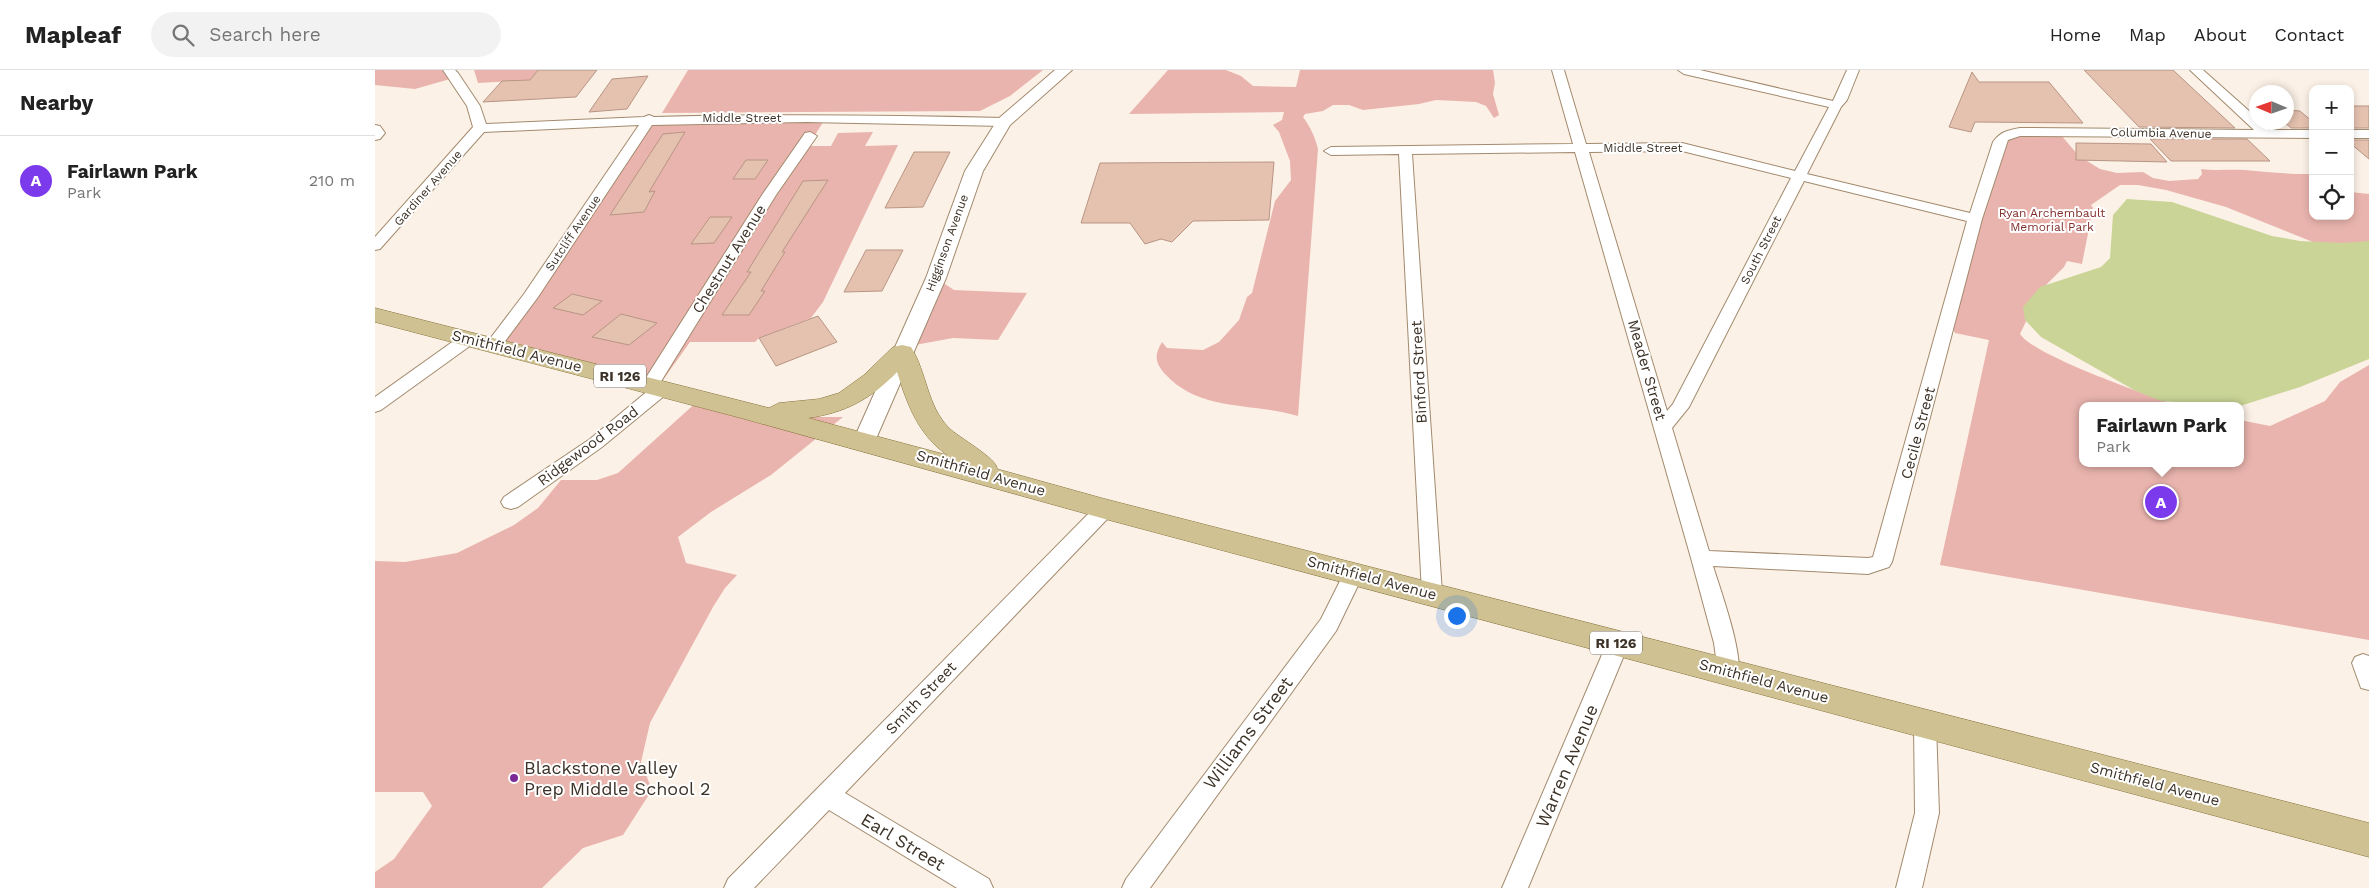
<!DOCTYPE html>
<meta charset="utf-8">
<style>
body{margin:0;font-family:"Work Sans",sans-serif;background:#f2f2f2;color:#222}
.controls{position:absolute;right:15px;top:15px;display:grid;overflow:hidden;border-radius:10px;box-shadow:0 2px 8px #0003}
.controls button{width:45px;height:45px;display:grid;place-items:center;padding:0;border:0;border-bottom:1px solid #e0e0e0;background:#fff;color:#222;font:25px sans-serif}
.compass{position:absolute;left:1874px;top:15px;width:45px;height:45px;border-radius:50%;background:#fff;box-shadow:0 2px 8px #0003;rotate:272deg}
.you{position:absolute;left:1081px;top:545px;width:18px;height:18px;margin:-12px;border:4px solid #fff;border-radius:50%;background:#1a73e8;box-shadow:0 0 0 8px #1a73e833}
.badge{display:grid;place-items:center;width:32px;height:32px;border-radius:50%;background:#7c3aed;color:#fff;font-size:16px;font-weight:700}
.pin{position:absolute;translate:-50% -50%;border:2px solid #fff;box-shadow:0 1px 5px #0006}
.popup{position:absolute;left:1704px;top:332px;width:165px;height:65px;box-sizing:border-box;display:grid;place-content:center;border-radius:10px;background:#fff;filter:drop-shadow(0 1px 4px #0005);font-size:16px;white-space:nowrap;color:#767676}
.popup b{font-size:19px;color:#222}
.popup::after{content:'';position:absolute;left:50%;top:100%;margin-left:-10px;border:10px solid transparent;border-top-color:#fff}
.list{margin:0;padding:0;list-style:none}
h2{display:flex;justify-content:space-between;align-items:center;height:65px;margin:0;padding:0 20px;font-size:21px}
h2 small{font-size:16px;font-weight:400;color:#767676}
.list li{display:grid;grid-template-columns:32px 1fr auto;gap:15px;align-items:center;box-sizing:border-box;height:90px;padding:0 20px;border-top:1px solid #e0e0e0}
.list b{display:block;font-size:19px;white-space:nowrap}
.list p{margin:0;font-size:16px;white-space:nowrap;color:#767676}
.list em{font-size:16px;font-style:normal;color:#767676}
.icon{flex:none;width:28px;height:28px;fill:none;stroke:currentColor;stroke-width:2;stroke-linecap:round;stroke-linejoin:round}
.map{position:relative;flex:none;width:1994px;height:818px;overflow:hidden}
header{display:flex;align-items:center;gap:30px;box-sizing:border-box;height:70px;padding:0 25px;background:#fff;border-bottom:1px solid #e0e0e0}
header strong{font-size:24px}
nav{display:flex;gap:28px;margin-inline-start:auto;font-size:18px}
.search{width:350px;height:45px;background:#f2f2f2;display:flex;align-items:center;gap:12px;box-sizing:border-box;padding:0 18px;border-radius:28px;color:#767676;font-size:19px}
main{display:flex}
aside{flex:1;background:#fff}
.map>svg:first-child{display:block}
</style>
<header>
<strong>Mapleaf</strong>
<div class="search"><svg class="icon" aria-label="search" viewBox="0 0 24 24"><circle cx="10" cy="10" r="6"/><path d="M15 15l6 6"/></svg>Search here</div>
<nav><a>Home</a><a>Map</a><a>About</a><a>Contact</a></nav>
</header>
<main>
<aside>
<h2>Nearby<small></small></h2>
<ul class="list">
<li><span class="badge">A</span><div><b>Fairlawn Park</b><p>Park</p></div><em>210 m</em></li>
</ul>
</aside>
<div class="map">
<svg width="1994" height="818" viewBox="0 0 1994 818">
<rect width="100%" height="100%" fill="#fcf1e6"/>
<!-- green -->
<g fill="#eab4ae">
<path d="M0,0H79L82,7L40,19L0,15Z"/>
<path d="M99,0H163L155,10L103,13Z"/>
<path d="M313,0H668L635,26L605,41L287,43Z"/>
<path d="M793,0H851L866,6L878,16L921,17L925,0H1118L1120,13L1118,24L1124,45L1119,48L1111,36L1101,32L1061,30L1044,34L988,40L974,35H958L948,41L930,44L928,47C936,58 940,67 943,79L923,346C879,332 826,343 790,304C780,293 779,285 787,272L792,278L828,280L844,272L864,250L872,227L877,223L900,131L916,110L915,91L904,62L898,55L907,50L909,42L754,44Z"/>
<path d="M274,49H450L435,73V76H456L463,63L498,62L490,76L523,75L448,232L436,248L384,268L380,272H315L283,317L119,274Z"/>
<path d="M1635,64H1685L1704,86L1725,99L1742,103L1768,102L1778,108L1794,111L1823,109L1827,104L1826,99C1841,101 1855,99 1870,100C1891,102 1911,104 1933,104L1938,108V146H1975V122L1994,124V182L1938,172L1851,137L1791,120L1763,115H1745L1716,135L1718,138L1707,194L1692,191L1689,197L1666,220L1645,264C1659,286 1773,325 1803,336H1707V393H1865V350L1895,356L1950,331L1965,312L1994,295V570L1565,495L1614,270L1580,263L1578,259L1606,150Z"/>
<path d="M561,208L579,220L652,223L623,270L578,268L529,277Z"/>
<path d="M324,330L436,347H468L396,405L336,442L303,467L311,493L362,505L350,518L338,537L275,653L266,692L277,720L248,765L208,778L167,818H0V802L19,789L57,736L48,722H0V491L30,492L82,483L139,455L163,438L186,410H222L243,403Z"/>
</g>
<!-- water -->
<path fill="#c9d496" d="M1752,129L1797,132L1897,166L1925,171L1969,173L1994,171V289L1925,317L1865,336L1786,331L1759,320L1666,267L1650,250L1648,237L1665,217L1726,197L1735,188L1738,145Z"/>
<!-- building -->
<g fill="#e5c1af" stroke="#b89584">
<path d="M163,0H222L201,27L108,32L127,11L155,10Z"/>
<path d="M1709,0H1798L1860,58L1764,57Z"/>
<path d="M1597,2L1604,12H1674L1708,53L1600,52L1596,62L1574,57Z"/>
<path d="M273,6L252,39L214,42L237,9Z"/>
<rect x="1975" y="36" width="19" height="22"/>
<path d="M1912,40L1925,41L1938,52V58H1916L1909,52H1912Z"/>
<path d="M310,62L274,122L280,121L269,142L235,145L288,64Z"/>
<path d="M1775,69H1872L1895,91H1796Z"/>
<path d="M1975,70H1994V89L1975,73Z"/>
<path d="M1701,73L1776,74L1792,92L1701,90Z"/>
<path d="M539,82H575L548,137L510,138Z"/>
<path d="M371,90H393L380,109H358Z"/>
<path d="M899,92L894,150L818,151L797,172L786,169L770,174L755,153H706L725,93Z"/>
<path d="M453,110L407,182H410L386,221H390L374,245H347L376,202H372L428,111Z"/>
<path d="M335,147H357L339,173L316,174Z"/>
<path d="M491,180H528L507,221L469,222Z"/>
<path d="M197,224L227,231L208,245L178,238Z"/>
<path d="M246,244L282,253L254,275L217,267Z"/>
<path d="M443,246L462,272L401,296L384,268Z"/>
</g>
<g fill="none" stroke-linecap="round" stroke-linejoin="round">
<defs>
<g id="minor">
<path d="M68,0H80L83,3L105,36L111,54L269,47L274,45L279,47C396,44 512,45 629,48L635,52L629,56L432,52L277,55L163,227L125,278H113L111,274L149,224L264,55L109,62L5,179L0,180V167L98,57L92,36Z"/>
<path d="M1177,0H1189L1211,74L1307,73L1420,101L1454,37L1309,4L1303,0H1325L1458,31L1472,0H1484L1472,30L1466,37L1432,104L1595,143L1618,72C1625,62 1633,60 1645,58L1879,60L1815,0H1828L1882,48V52H1886L1894,60H1938V68L1645,66L1633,70L1607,149L1517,492L1514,497L1493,504L1338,496C1345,519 1371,590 1362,609L1354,611L1346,609L1343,602L1339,573L1316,488L1200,82L1037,84L1067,523L1064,529L1057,531L1050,529L1047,523L1024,84L956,85L949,81L956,77L1198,74ZM1307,81L1416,108L1298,334L1292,341L1214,82ZM1429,111L1592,151L1498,487L1493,488L1334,481L1297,358L1314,337Z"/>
<path d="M0,55L5,56L10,63L5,69L0,70Z"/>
<rect x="1975" y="60" width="19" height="8"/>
<path d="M435,62L442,66L401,125L285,313L294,314L297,318L294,322L227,377L143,437L136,439L129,437L126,432L129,427L215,369L275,319L270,318L267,314L387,125L430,63Z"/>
<path d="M93,264L99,265L101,269L99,273L6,340L0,342V327L87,265Z"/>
<path d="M730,432L737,434L740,439L737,444L470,723L614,809L618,818H582L454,740L379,818H349L353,809L723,434Z"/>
<path d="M979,495L986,497L989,503L961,561L775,818H747L751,809L946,549L972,497Z"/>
<path d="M1243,564L1251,567L1254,573L1153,818H1127L1232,573L1235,567Z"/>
<path d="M1988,584L1994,586V620L1986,618L1977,593L1980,587Z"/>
<path d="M1550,644L1558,647L1561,654L1564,743L1547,818H1521L1540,743L1539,654L1542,647Z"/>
</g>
<path id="tertiary" d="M680,0H697L635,55L608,101L571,208L500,371L497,377L489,379L481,377L478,371L551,208L590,101L623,49Z"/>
<path id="primary" d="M0,238L394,338L404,333L444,329L464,323L489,305L518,277L527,275L536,277C552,303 552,336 574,358C583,367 623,389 622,399L730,429L1994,753V787L730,449L366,348L0,252ZM522,302C533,336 543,364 572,385L433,348C470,343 496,329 522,302Z"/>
</defs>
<!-- minor casing -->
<use href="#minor" stroke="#a28a6e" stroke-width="2"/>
<!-- tertiary casing -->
<use href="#tertiary" stroke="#a28a6e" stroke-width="2"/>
<!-- primary casing -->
<use href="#primary" stroke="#87743c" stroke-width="1"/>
<!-- minor -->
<use href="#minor" fill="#fff" fill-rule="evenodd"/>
<!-- tertiary -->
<use href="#tertiary" fill="#fff" fill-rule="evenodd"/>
<!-- primary -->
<use href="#primary" fill="#cfc191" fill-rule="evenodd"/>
</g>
<!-- markers -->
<circle fill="#7c2998" stroke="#fff" stroke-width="2" cx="139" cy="708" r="5"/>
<g text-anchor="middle" stroke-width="4" stroke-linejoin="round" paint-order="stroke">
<!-- far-street labels -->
<g font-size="12" fill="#3c3227" stroke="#fff">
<text x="367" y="52">Middle Street</text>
<text transform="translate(1786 63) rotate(1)" y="4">Columbia Avenue</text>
<text x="1268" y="82">Middle Street</text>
<text transform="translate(53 118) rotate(-49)" y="4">Gardiner Avenue</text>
<text transform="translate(198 163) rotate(-56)" y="4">Sutcliff Avenue</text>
<text transform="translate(572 173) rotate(-70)" y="4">Higginson Avenue</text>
<text transform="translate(1386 180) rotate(-63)" y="4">South Street</text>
</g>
<!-- far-park labels -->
<g font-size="12" fill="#81302e" stroke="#fff">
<text x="1677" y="147">Ryan Archembault<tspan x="1677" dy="14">Memorial Park</tspan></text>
</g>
<!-- shield labels -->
<g fill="#fff" stroke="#767068" stroke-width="1">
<rect x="219" y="294.5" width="52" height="23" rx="4"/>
<rect x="1215" y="561.5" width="52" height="23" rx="4"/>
</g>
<g font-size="14" font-weight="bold" fill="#3c3227">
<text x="245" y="311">RI 126</text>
<text x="1241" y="578">RI 126</text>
</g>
<!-- street labels -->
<g font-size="15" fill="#3c3227" stroke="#fff">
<text transform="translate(354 189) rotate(-58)" y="5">Chestnut Avenue</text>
<text transform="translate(142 281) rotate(14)" y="5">Smithfield Avenue</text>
<text transform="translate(1272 300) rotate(74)" y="5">Meader Street</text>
<text transform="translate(1044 302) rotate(-93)" y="5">Binford Street</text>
<text transform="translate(1543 363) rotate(-75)" y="5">Cecile Street</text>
<text transform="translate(213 376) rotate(-37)" y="5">Ridgewood Road</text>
<text transform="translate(606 403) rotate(16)" y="5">Smithfield Avenue</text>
<text transform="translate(997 508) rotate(15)" y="5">Smithfield Avenue</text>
<text transform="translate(1389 611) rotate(15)" y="5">Smithfield Avenue</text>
<text transform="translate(546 628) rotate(-46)" y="5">Smith Street</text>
<text transform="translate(1780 714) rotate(15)" y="5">Smithfield Avenue</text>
</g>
<!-- near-street labels -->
<g font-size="18" fill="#3c3227" stroke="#fff">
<text transform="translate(873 663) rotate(-53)" y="6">Williams Street</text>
<text transform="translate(1192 696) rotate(-67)" y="6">Warren Avenue</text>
<text transform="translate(528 772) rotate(31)" y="6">Earl Street</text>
</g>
<!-- near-poi labels -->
<g font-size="18" fill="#3c3227" stroke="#fff" text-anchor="start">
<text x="149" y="704">Blackstone Valley<tspan x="149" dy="21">Prep Middle School 2</tspan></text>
</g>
</g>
</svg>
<div class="controls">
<button>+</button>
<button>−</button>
<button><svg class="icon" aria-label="locate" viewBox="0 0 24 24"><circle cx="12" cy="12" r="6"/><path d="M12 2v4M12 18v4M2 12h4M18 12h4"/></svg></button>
</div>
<svg class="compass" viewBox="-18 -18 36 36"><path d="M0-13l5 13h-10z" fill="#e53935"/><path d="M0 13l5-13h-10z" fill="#767676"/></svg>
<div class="you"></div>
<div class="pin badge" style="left:1786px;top:432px">A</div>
<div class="popup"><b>Fairlawn Park</b>Park</div>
</div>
</main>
